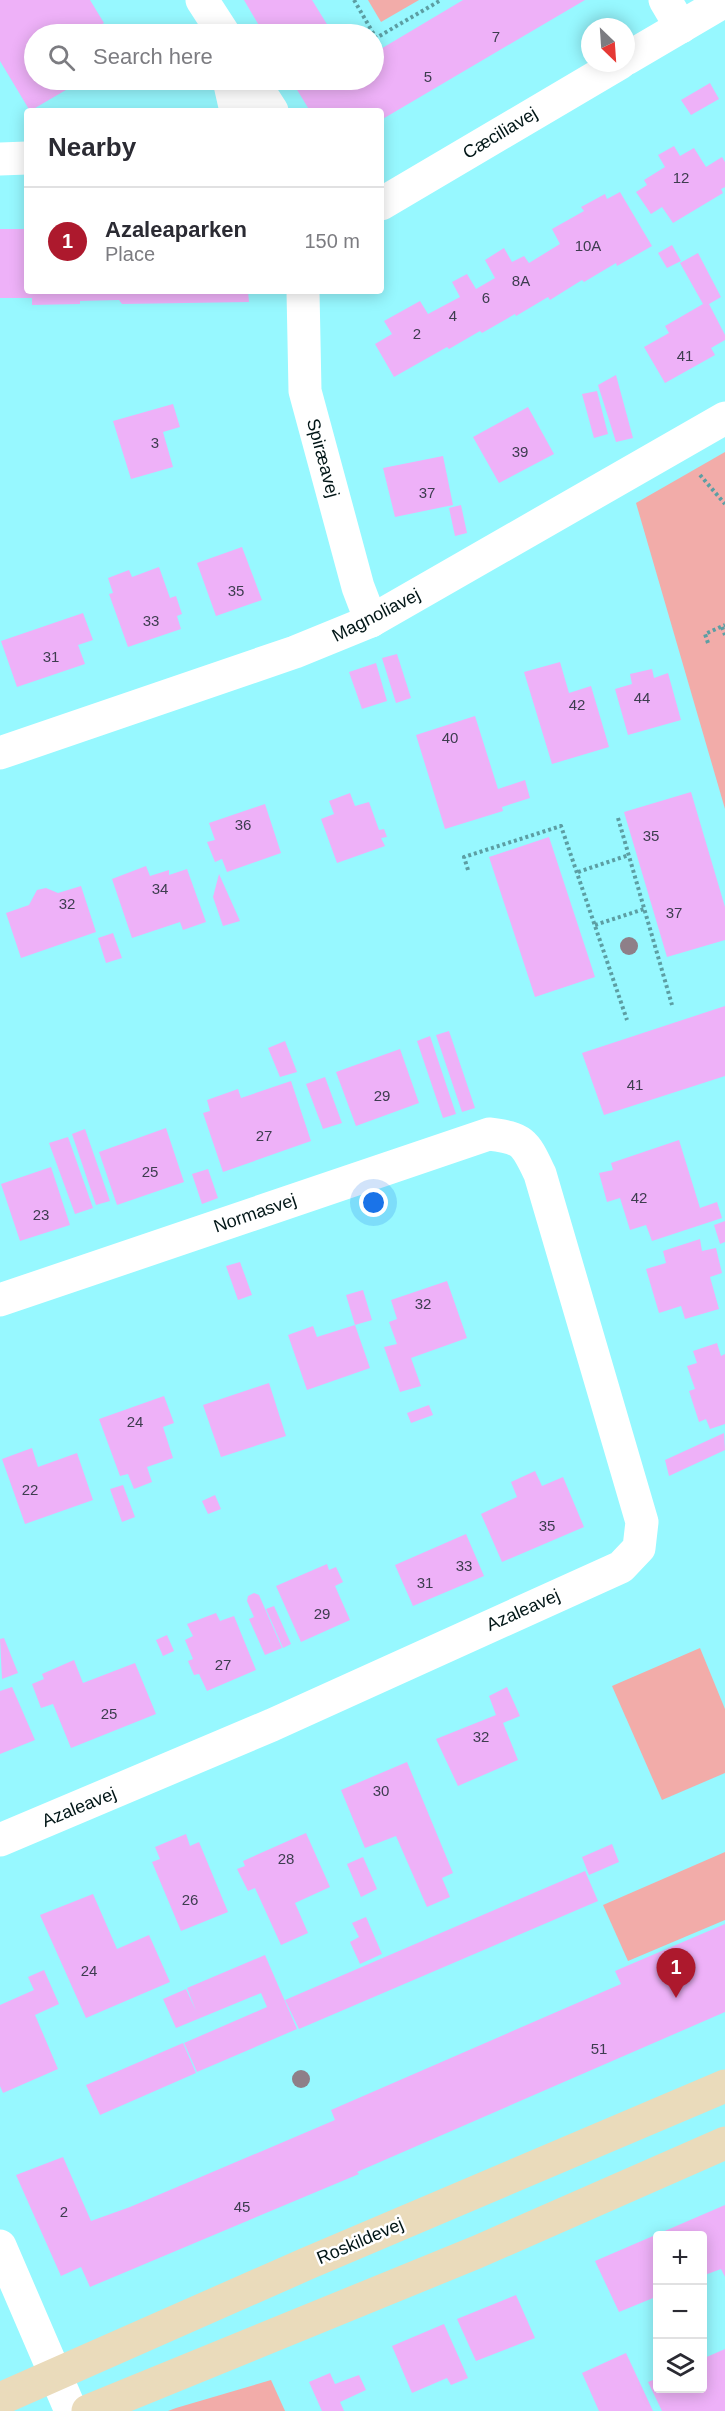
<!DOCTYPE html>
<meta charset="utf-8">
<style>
body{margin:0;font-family:Arial,sans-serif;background:#f2f2f3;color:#2b2b33}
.controls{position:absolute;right:18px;bottom:18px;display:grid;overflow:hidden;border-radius:6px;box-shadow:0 3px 15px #0003}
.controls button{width:54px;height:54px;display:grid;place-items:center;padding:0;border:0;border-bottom:2px solid #e1e1e2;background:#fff;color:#2b2b33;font:30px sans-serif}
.compass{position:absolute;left:581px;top:18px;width:54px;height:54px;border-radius:50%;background:#fff;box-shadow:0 3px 15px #0003;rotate:155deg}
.you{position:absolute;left:374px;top:1203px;width:21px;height:21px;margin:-15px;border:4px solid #fff;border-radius:50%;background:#1a73e8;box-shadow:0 0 0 9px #1a73e833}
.badge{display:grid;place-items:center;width:39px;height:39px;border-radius:50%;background:#ad192d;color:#fff;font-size:20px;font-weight:700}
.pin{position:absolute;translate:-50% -50px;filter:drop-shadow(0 2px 3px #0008)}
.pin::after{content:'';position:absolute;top:32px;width:21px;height:18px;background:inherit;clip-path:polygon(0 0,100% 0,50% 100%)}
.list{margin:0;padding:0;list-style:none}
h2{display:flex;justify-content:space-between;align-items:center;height:78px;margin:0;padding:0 24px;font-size:26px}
h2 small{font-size:20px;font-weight:400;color:#7c7c81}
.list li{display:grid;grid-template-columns:39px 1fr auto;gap:18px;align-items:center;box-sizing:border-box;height:108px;padding:0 24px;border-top:2px solid #e1e1e2}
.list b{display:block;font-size:22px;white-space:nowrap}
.list p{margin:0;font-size:20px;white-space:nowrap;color:#7c7c81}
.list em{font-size:20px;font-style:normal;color:#7c7c81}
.icon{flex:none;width:33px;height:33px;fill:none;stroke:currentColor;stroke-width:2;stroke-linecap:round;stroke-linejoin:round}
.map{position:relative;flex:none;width:725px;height:2411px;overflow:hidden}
.search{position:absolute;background:#fff;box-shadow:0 3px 15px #0003;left:24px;top:24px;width:360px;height:66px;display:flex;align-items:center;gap:15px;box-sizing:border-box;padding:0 21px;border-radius:33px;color:#7c7c81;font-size:22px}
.panel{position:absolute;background:#fff;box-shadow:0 3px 15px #0003;left:24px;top:108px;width:360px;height:186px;border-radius:6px}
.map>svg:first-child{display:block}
</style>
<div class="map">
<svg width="725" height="2411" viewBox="0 0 725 2411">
<rect width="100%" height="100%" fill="#97f8ff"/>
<!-- green -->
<g fill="#f2aca9">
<path d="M368,0H419L381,22Z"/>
<path d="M725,452V809L636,503Z"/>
<path d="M700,1648L725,1709V1773L662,1800L612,1686Z"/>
<path d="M725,1852V1920L628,1961L603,1905Z"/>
<path d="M271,2380L285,2411H168L176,2408Z"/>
</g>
<!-- building -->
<g fill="#eeb1f8">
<path d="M0,0H90L104,23L86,34H34V80H83L30,111L0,61Z"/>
<path d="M244,0H312L333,34H264Z"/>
<path d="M463,0H585L381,120V111H310L291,80H374V53Z"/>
<path d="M710,83L719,99L691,115L681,100Z"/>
<path d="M674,146L680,156L694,148L706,167L722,157L725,162V187L721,189L723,193L673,223L662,207L651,214L636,192L647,185L644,180L665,167L658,155Z"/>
<path d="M620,192L652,246L617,266L616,263L584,282L582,280L550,300L548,297L516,316L515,314L482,333L480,331L449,349L447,347L394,377L375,344L392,334L384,321L420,301L428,314L460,297L452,282L467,274L476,289L495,278L485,260L504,248L512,262L524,256L529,263L560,244L552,229L584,211L581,207L605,194L607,199Z"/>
<path d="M0,229H27V291H248L249,302L122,304L119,300L80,301V304L32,305V298H0Z"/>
<path d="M672,245L681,261L667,268L658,253Z"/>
<path d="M698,253L721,297L709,304L725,335V340L711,348L715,355L665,383L644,347L669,333L665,326L703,304L680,263Z"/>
<path d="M616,375L633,438L616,442L598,385Z"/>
<path d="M597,391L608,434L594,438L582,394Z"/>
<path d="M173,404L180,427L163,432L173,467L131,479L113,421Z"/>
<path d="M528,407L554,454L499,483L473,437Z"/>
<path d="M443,456L453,505L395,517L383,468Z"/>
<path d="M461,505L467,533L455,536L449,508Z"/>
<path d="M242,547L262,600L216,616L197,563Z"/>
<path d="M159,567L170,598L176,596L182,614L177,616L181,629L128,647L109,594L113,593L108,578L129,570L132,577Z"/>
<path d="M83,613L93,640L78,645L85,664L17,687L1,641Z"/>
<path d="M397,654L411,698L396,703L382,658Z"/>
<path d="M560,662L569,693L591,686L609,747L552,764L524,672Z"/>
<path d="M376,663L387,701L362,709L349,672Z"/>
<path d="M652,669L654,678L668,673L681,720L628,735L615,689L632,684L630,674Z"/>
<path d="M475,716L498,789L525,780L530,798L502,807L503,811L445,829L416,735Z"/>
<path d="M691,792L725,907V940L667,957L624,812Z"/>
<path d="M350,793L355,806L369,802L379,830L384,829L387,837L381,838L385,846L337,863L321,819L334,814L329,801Z"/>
<path d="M265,804L281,853L227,872L222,859L215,862L207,842L215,840L209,823Z"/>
<path d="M549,837L595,977L535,997L489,857Z"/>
<path d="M146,866L150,876L169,870V875L187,869L206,922L183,930L180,922L132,938L112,879Z"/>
<path d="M219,874L240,921L223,926L213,897Z"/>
<path d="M81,886L96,932L21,958L6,913L29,905L37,890L46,888L58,893Z"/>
<path d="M113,933L122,958L106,963L98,938Z"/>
<path d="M725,1006V1076L604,1115L582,1053Z"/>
<path d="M449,1031L475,1108L462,1112L436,1035Z"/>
<path d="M430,1036L456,1114L443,1118L417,1041Z"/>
<path d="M285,1041L297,1072L280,1077L268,1048Z"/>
<path d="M400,1049L419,1103L356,1126L336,1072Z"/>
<path d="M325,1077L342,1123L323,1129L306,1084Z"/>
<path d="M291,1081L311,1141L223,1172L203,1113L210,1111L207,1100L238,1089L241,1098Z"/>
<path d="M166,1128L184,1182L117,1205L99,1152Z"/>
<path d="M85,1129L110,1201L96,1205L72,1134Z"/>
<path d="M68,1137L93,1208L75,1214L49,1143Z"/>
<path d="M679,1140L700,1208L717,1202L722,1218L652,1241L646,1225L630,1230L620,1198L607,1202L599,1173L613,1170L611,1163Z"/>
<path d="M51,1167L70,1225L20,1241L1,1184Z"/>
<path d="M208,1169L218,1198L202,1204L192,1174Z"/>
<path d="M725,1221V1242L720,1244L714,1225Z"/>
<path d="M700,1239L702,1251L716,1248L722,1273L710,1277L719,1309L685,1319L681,1306L659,1313L646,1269L666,1263L663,1251Z"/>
<path d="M240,1262L252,1295L238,1300L226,1266Z"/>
<path d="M447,1281L467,1338L411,1358L421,1386L400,1392L384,1347L397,1344L389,1322L397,1319L391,1300Z"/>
<path d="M363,1290L372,1320L355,1325L346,1295Z"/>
<path d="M355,1325L370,1368L307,1390L288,1335L313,1326L317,1337Z"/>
<path d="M717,1343L721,1356L725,1354V1424L710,1429L706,1419L699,1422L689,1391L695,1389L687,1366L697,1363L693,1351Z"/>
<path d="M269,1383L286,1436L221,1457L203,1405Z"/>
<path d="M164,1396L174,1423L163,1427L173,1458L147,1467L152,1482L134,1489L128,1474L120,1476L99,1419Z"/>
<path d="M429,1405L433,1415L411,1423L407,1413Z"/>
<path d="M724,1433L725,1450L669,1476L665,1460Z"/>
<path d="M32,1448L38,1467L77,1453L93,1500L25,1524L2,1459Z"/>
<path d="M535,1471L542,1486L563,1477L584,1527L502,1562L481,1514L517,1497L511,1482Z"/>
<path d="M123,1485L135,1517L122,1522L110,1489Z"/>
<path d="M215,1495L221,1509L208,1514L202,1501Z"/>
<path d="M466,1534L484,1576L413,1606L395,1565Z"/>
<path d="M327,1564L329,1570L336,1567L343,1582L335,1586L350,1620L301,1642L276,1586Z"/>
<path d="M254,1593L259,1595L282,1648L265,1655L249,1619L254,1617L247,1601L248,1596Z"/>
<path d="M274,1606L291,1644L283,1648L266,1609Z"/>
<path d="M216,1613L220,1621L234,1616L256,1670L207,1691L199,1674L194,1675L188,1661L193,1659L185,1640L193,1636L187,1624Z"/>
<path d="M167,1635L174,1651L163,1656L156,1640Z"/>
<path d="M4,1638L18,1673L2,1679L0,1639Z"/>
<path d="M74,1660L83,1683L135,1663L156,1714L71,1748L53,1704L41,1708L32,1684L44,1679L42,1674Z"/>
<path d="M12,1687L35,1740L0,1754V1691Z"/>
<path d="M507,1687L520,1716L503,1723L518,1760L458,1786L436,1739L496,1715L489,1696Z"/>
<path d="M407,1762L453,1873L442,1878L450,1897L427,1907L396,1836L365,1848L341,1790Z"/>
<path d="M306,1833L330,1887L295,1903L308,1933L281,1945L255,1888L248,1891L237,1869L245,1866L243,1861Z"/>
<path d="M186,1834L190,1846L199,1842L228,1912L181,1931L152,1862L160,1859L155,1847Z"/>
<path d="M612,1844L619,1862L589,1875L582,1857Z"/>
<path d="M363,1857L377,1889L361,1897L347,1864Z"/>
<path d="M585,1871L598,1901L299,2029L285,2000Z"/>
<path d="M93,1894L117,1949L149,1935L170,1982L86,2018L40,1915Z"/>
<path d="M366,1917L382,1954L360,1964L350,1942L359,1937L352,1923Z"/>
<path d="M725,1924V2012L357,2172L359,2174L90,2287L81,2267L61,2276L16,2175L63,2157L91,2221L130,2207L335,2120L331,2110L621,1984L615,1971Z"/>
<path d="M265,1955L297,2029L197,2072L184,2043L267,2007L261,1993L176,2028L163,1999L186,1989L196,2011L187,1988Z"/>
<path d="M44,1970L59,2004L35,2015L58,2069L3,2093L0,2086V2005L34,1990L28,1977Z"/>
<path d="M183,2043L196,2073L100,2115L86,2085Z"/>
<path d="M725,2205V2277L721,2269L702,2276V2236H658V2296L619,2312L595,2261Z"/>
<path d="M516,2295L535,2338L476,2361L457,2319Z"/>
<path d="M444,2324L468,2378L451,2385L447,2378L412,2393L392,2346Z"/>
<path d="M725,2349V2411H662L648,2382L658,2378V2388H702V2359Z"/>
<path d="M626,2353L653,2411H599L582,2373Z"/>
<path d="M330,2373L335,2384L359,2375L366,2390L340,2402L344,2411H322L309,2382Z"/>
</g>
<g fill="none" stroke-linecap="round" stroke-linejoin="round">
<!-- path -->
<g stroke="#5c9ea3" stroke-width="4" stroke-dasharray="3 3" stroke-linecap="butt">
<path d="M354,0L376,38L441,0"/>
<path d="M700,475L725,504"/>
<path d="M722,627L725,635"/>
<path d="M708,643L705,634L725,625"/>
<path d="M618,818L672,1005"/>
<path d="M468,870L464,857L561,826L627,1020"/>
<path d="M578,872L629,855"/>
<path d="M595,925L644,909"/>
</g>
<!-- street -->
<g stroke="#fff" stroke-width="33">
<path d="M202,0L224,34"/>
<path d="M665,0L681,27"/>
<path d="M626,59L725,1"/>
<path d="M229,80L236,111"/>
<path d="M252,80L272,111"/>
<path d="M0,159L27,158"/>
<path d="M381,204L620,63"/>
<path d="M303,291L305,391L358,587L371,621"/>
<path d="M0,753L295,652L371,621L725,418"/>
<path d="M0,1300L489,1134C524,1138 525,1143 540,1174L642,1522L639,1548L621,1567L272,1725L0,1840"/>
<path d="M0,2246L71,2411"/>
</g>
<!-- secondary -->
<g stroke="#eadbbb" stroke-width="33">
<path d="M0,2399L306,2264L725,2086"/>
<path d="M88,2411L477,2252L725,2143"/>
</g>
</g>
<!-- trees -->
<g fill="#8e7f88">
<circle cx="629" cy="946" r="9"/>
<circle cx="301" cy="2079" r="9"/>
</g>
<g text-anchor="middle" stroke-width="5" stroke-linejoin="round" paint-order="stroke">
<!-- number labels -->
<g font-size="15" fill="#3d3d4f">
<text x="496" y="42">7</text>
<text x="428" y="82">5</text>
<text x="681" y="183">12</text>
<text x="588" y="251">10A</text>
<text x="521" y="286">8A</text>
<text x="486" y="303">6</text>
<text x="453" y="321">4</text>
<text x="417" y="339">2</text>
<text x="685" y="361">41</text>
<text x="155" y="448">3</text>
<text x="520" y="457">39</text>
<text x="427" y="498">37</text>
<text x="236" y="596">35</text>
<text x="151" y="626">33</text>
<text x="51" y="662">31</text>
<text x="642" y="703">44</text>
<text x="577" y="710">42</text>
<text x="450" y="743">40</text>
<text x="243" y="830">36</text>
<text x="651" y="841">35</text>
<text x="160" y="894">34</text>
<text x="67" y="909">32</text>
<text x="674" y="918">37</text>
<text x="635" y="1090">41</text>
<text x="382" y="1101">29</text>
<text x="264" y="1141">27</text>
<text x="150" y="1177">25</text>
<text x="639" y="1203">42</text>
<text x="41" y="1220">23</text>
<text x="423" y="1309">32</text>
<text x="135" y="1427">24</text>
<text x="30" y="1495">22</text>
<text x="547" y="1531">35</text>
<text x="464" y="1571">33</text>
<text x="425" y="1588">31</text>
<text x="322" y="1619">29</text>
<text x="223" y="1670">27</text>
<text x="109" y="1719">25</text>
<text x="481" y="1742">32</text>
<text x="381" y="1796">30</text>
<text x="286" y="1864">28</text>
<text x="190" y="1905">26</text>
<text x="89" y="1976">24</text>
<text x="599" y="2054">51</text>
<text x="242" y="2212">45</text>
<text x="64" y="2217">2</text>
</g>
<!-- street labels -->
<g font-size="18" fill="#021617" stroke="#fff">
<text transform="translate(500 133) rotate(-31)" y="6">Cæciliavej</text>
<text transform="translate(323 458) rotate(75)" y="6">Spiræavej</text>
<text transform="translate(376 615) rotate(-27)" y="6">Magnoliavej</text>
<text transform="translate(255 1213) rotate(-19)" y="6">Normasvej</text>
<text transform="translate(523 1610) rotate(-24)" y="6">Azaleavej</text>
<text transform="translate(79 1807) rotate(-22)" y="6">Azaleavej</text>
<text transform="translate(360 2241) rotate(-23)" y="6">Roskildevej</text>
</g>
</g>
</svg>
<div class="controls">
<button>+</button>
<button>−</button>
<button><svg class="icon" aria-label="layers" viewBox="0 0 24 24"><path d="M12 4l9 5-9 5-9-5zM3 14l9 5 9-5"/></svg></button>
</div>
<svg class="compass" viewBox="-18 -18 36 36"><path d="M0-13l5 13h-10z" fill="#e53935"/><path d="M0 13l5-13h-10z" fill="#7c7c81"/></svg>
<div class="you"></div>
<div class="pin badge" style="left:676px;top:1998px">1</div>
<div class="search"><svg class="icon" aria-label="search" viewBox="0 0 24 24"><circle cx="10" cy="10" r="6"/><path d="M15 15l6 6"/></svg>Search here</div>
<section class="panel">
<h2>Nearby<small></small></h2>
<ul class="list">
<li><span class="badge">1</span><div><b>Azaleaparken</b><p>Place</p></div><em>150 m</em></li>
</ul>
</section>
</div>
